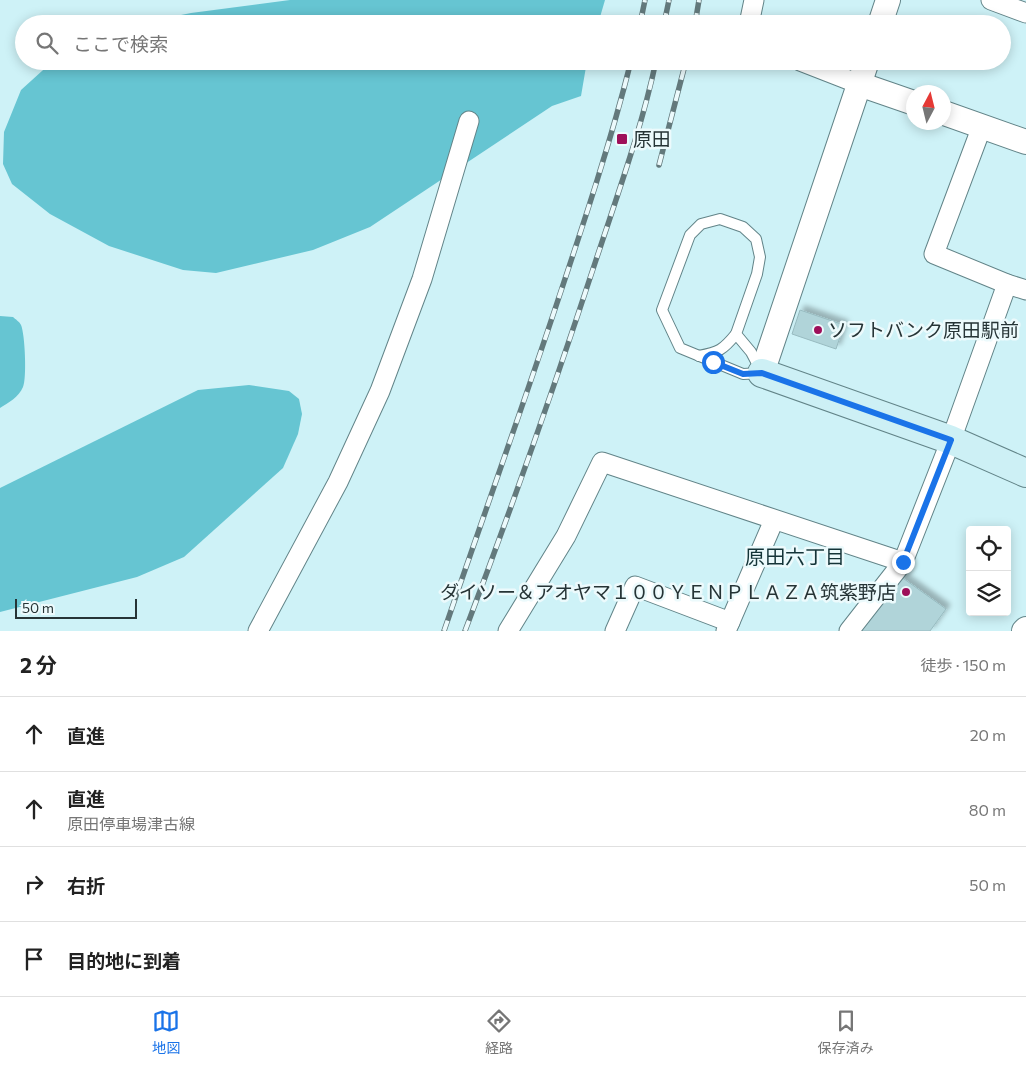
<!DOCTYPE html>
<html lang="ja">
<meta charset="utf-8">
<style>
body{margin:0;font-family:Commissioner,"Noto Sans JP",sans-serif;background:#f2f2f2;color:#222}
.controls{position:absolute;right:15px;bottom:15px;display:grid;overflow:hidden;border-radius:5px;box-shadow:0 2px 12px #0003}
.controls button{width:45px;height:45px;display:grid;place-items:center;padding:0;border:0;border-bottom:1px solid #e0e0e0;background:#fff;color:#222;font:25px sans-serif}
.compass{position:absolute;left:906px;top:85px;width:45px;height:45px;border-radius:50%;background:#fff;box-shadow:0 2px 12px #0003;rotate:7deg}
.scale{position:absolute;left:15px;bottom:12px;width:122px;box-sizing:border-box;padding-left:5px;border:2px solid #263436;border-top:0;font-size:14px;line-height:18px;white-space:nowrap;color:#263436;-webkit-text-stroke:4px #ecfafc;paint-order:stroke}
.stop{position:absolute;width:15px;height:15px;margin:-11px;border:4px solid #1a73e8;border-radius:50%;background:#fff}
.stop.end{background:#1a73e8;border-color:#fff;box-shadow:0 1px 5px #0008}
.list{margin:0;padding:0;list-style:none}
h2{display:flex;justify-content:space-between;align-items:center;height:65px;margin:0;padding:0 20px;font-size:21px}
h2 small{font-size:16px;font-weight:400;color:#767676}
.list li{display:grid;grid-template-columns:32px 1fr auto;gap:15px;align-items:center;box-sizing:border-box;height:75px;padding:0 20px;border-top:1px solid #e0e0e0}
.list b{display:block;font-size:19px;white-space:nowrap}
.list p{margin:0;font-size:16px;white-space:nowrap;color:#767676}
.list em{font-size:16px;font-style:normal;color:#767676}
.icon{flex:none;width:28px;height:28px;fill:none;stroke:currentColor;stroke-width:2;stroke-linecap:round;stroke-linejoin:round}
.map{position:relative;flex:none;width:1026px;height:631px;overflow:hidden}
.search{position:absolute;background:#fff;box-shadow:0 2px 12px #0003;left:15px;right:15px;top:15px;height:55px;display:flex;align-items:center;gap:12px;box-sizing:border-box;padding:0 18px;border-radius:28px;color:#767676;font-size:19px}
.sheet{height:365px;background:#fff}
nav{display:flex;justify-content:space-around;align-items:center;box-sizing:border-box;height:70px;border-top:1px solid #e0e0e0;background:#fff;font-size:14px;color:#767676}
nav a{display:grid;justify-items:center;gap:2px}
nav .on{color:#1a73e8}
.map>svg:first-child{display:block}
</style>
<div class="map">
<svg width="1026" height="631" viewBox="0 0 1026 631">
<defs>
<filter id="shadow"><feDropShadow dx="4.5" dy="-4.5" stdDeviation="2.5" flood-color="#0004"/></filter>
</defs>
<rect width="100%" height="100%" fill="#cef2f7"/>
<!-- forest -->
<g fill="#66c5d2">
<path d="M290,0H605L598,24H136L191,13Z"/>
<path d="M53,61H587L581,96L552,106L370,227L313,250L216,273L183,270L109,246L50,214L12,184L3,164L4,132L21,90Z"/>
<path d="M0,316L13,317C15,319 20,322 21,325C25,334 27,379 23,387C19,397 8,403 0,408Z"/>
<path d="M249,385L289,391L299,399L302,414L298,434L283,468L184,557L137,577L0,612V488L198,390Z"/>
</g>
<!-- building -->
<g fill="#b0d4d9" stroke="#98bbc0" filter="url(#shadow)">
<path d="M800,310L844,325L836,349L792,334Z"/>
<path d="M900,576L946,609L930,631H860Z"/>
</g>
<g fill="none" stroke-linecap="round" stroke-linejoin="round">
<defs>
<g id="service">
<path d="M720,219L743,227L756,239L760,257L757,274L736,334L751,352L762,373L743,374L680,348L662,310L690,235L701,224Z"/>
<path d="M699,356C719,352 723,350 736,334"/>
</g>
<g id="minor">
<path d="M991,0L1026,13"/>
<path d="M749,24L754,0"/>
<path d="M800,61L859,84"/>
<path d="M982,126L934,254L1007,284L1026,290"/>
<path d="M258,631L338,482L380,391L422,279L469,121"/>
<path d="M508,631L566,536L602,462L903,562"/>
<path d="M615,631L635,586L730,622"/>
<path d="M726,631L774,520"/>
<path d="M849,631L903,562L951,440L1007,284"/>
</g>
<g id="tertiary">
<path d="M880,24L888,0"/>
<path d="M859,84L914,103"/>
<path d="M944,113L1026,142"/>
<path d="M762,373L867,61"/>
<path d="M1024,631L1026,629"/>
</g>
<path id="secondary" d="M762,373L951,440L1026,473"/>
</defs>
<!-- service casing -->
<use href="#service" stroke="#628488" stroke-width="12"/>
<!-- minor casing -->
<use href="#minor" stroke="#628488" stroke-width="21"/>
<!-- tertiary casing -->
<use href="#tertiary" stroke="#628488" stroke-width="26"/>
<!-- secondary casing -->
<use href="#secondary" stroke="#628488" stroke-width="30"/>
<!-- service -->
<use href="#service" stroke="#fff" stroke-width="10"/>
<!-- minor -->
<use href="#minor" stroke="#fff" stroke-width="19"/>
<!-- tertiary -->
<use href="#tertiary" stroke="#fff" stroke-width="24"/>
<!-- secondary -->
<use href="#secondary" stroke="#cdf0f5" stroke-width="28"/>
<defs>
<g id="rail">
<path d="M640,24L645,0"/>
<path d="M664,24L669,0"/>
<path d="M695,24L699,0"/>
<path d="M659,165L686,61"/>
<path d="M444,631C482,520 522,409 559,297C585,219 611,141 631,61"/>
<path d="M465,631C512,507 556,382 597,257C618,193 642,127 656,61"/>
</g>
</defs>
<!-- rail casing -->
<use href="#rail" stroke="#63797c" stroke-width="5.5"/>
<!-- rail -->
<use href="#rail" stroke="#ecfafc" stroke-width="4" stroke-dasharray="11" stroke-linecap="butt"/>
</g>
<g fill="none" stroke-linecap="round" stroke-linejoin="round">
<!-- route -->
<path stroke="#1a73e8" stroke-width="6" d="M713,362L743,374L762,373L951,440L903,562"/>
</g>
<!-- markers -->
<g fill="#9e0f5a" stroke="#ecfafc" stroke-width="2">
<rect x="616" y="133" width="12" height="12" rx="2.5"/>
<circle cx="818" cy="330" r="5"/>
<circle cx="906" cy="592" r="5"/>
</g>
<g text-anchor="middle" stroke-width="5" stroke-linejoin="round" paint-order="stroke">
<!-- poi labels -->
<g font-size="19" fill="#263436" stroke="#ecfafc" text-anchor="start">
<text x="633" y="146">原田</text>
<text x="828" y="337">ソフトバンク原田駅前</text>
<text x="896" y="599" text-anchor="end">ダイソー＆アオヤマ１００ＹＥＮＰＬＡＺＡ筑紫野店</text>
</g>
<!-- neighbourhood labels -->
<g font-size="20" fill="#143438" stroke="#ecfafc">
<text x="795" y="564">原田六丁目</text>
</g>
</g>
</svg>
<div class="controls">
<button><svg class="icon" aria-label="locate" viewBox="0 0 24 24"><circle cx="12" cy="12" r="6"/><path d="M12 2v4M12 18v4M2 12h4M18 12h4"/></svg></button>
<button><svg class="icon" aria-label="layers" viewBox="0 0 24 24"><path d="M12 4l9 5-9 5-9-5zM3 14l9 5 9-5"/></svg></button>
</div>
<svg class="compass" viewBox="-18 -18 36 36"><path d="M0-13l5 13h-10z" fill="#e53935"/><path d="M0 13l5-13h-10z" fill="#767676"/></svg>
<div class="scale">50 m</div>
<div class="stop" style="left:713px;top:362px"></div>
<div class="stop end" style="left:903px;top:562px"></div>
<div class="search"><svg class="icon" aria-label="search" viewBox="0 0 24 24"><circle cx="10" cy="10" r="6"/><path d="M15 15l6 6"/></svg>ここで検索</div>
</div>
<section class="sheet">
<h2>2 分<small>徒歩 · 150 m</small></h2>
<ul class="list">
<li><svg class="icon" aria-label="ahead" viewBox="0 0 24 24"><path d="M12 20V5M6 11l6-6 6 6"/></svg><div><b>直進</b></div><em>20 m</em></li>
<li><svg class="icon" aria-label="ahead" viewBox="0 0 24 24"><path d="M12 20V5M6 11l6-6 6 6"/></svg><div><b>直進</b><p>原田停車場津古線</p></div><em>80 m</em></li>
<li><svg class="icon" aria-label="right" viewBox="0 0 24 24"><path d="M7 20v-9h11M14 6l5 5-5 5"/></svg><div><b>右折</b></div><em>50 m</em></li>
<li><svg class="icon" aria-label="arrive" viewBox="0 0 24 24"><path d="M6 21V4h12l-3 4 3 4H6"/></svg><div><b>目的地に到着</b></div></li>
</ul>
</section>
<nav>
<a class="on"><svg class="icon" aria-label="map" viewBox="0 0 24 24"><path d="M3 6l6-2 6 2 6-2v14l-6 2-6-2-6 2zM9 4v14M15 6v14"/></svg>地図</a>
<a><svg class="icon" aria-label="directions" viewBox="0 0 24 24"><path d="M12 3l9 9-9 9-9-9zM9 14v-3h6M13 9l2 2-2 2"/></svg>経路</a>
<a><svg class="icon" aria-label="saved" viewBox="0 0 24 24"><path d="M7 4h10v16l-5-4-5 4z"/></svg>保存済み</a>
</nav>
